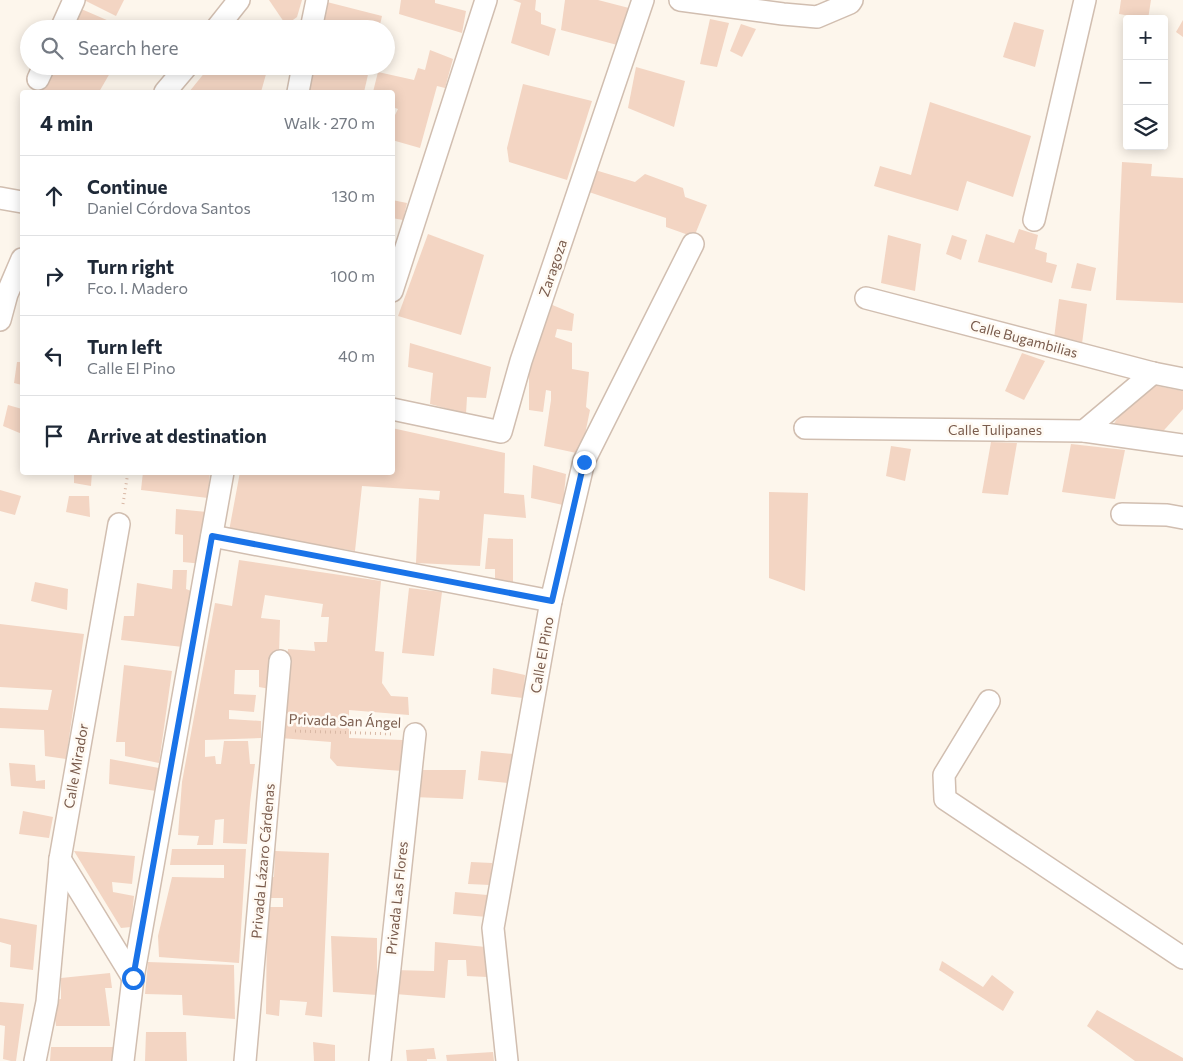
<!DOCTYPE html>
<meta charset="utf-8">
<style>
body{margin:0;font-family:Commissioner,sans-serif;background:#f6f6f7;color:#1f2937}
.controls{position:absolute;right:15px;top:15px;display:grid;overflow:hidden;border-radius:5px;box-shadow:0 2px 12px #0003}
.controls button{width:45px;height:45px;display:grid;place-items:center;padding:0;border:0;border-bottom:1px solid #e0e1e3;background:#fff;color:#1f2937;font:25px sans-serif}
.stop{position:absolute;width:15px;height:15px;margin:-11px;border:4px solid #1a73e8;border-radius:50%;background:#fff}
.stop.end{background:#1a73e8;border-color:#fff;box-shadow:0 1px 5px #0008}
.list{margin:0;padding:0;list-style:none}
h2{display:flex;justify-content:space-between;align-items:center;height:65px;margin:0;padding:0 20px;font-size:21px}
h2 small{font-size:16px;font-weight:400;color:#747a83}
.list li{display:grid;grid-template-columns:32px 1fr auto;gap:15px;align-items:center;box-sizing:border-box;height:80px;padding:0 20px;border-top:1px solid #e0e1e3}
.list b{display:block;font-size:19px;white-space:nowrap}
.list p{margin:0;font-size:16px;white-space:nowrap;color:#747a83}
.list em{font-size:16px;font-style:normal;color:#747a83}
.icon{flex:none;width:28px;height:28px;fill:none;stroke:currentColor;stroke-width:2;stroke-linecap:round;stroke-linejoin:round}
.map{position:relative;flex:none;width:1183px;height:1061px;overflow:hidden}
.search{position:absolute;background:#fff;box-shadow:0 2px 12px #0003;left:20px;top:20px;width:375px;height:55px;display:flex;align-items:center;gap:12px;box-sizing:border-box;padding:0 18px;border-radius:28px;color:#747a83;font-size:19px}
.panel{position:absolute;background:#fff;box-shadow:0 2px 12px #0003;left:20px;top:90px;width:375px;height:385px;border-radius:5px}
.map>svg:first-child{display:block}
</style>
<div class="map">
<svg width="1183" height="1061" viewBox="0 0 1183 1061">
<rect width="100%" height="100%" fill="#fdf6ec"/>
<!-- building -->
<g fill="#f3d5c3">
<path d="M84,0H124L116,16Z"/>
<path d="M269,0H302L297,17L286,25Z"/>
<path d="M401,0H435V3L466,11L462,33L399,14Z"/>
<path d="M513,0H536L535,10L541,13V24L556,29L549,56L511,43L521,3Z"/>
<path d="M565,0H598L629,8L621,46L561,30Z"/>
<path d="M1121,0H1151L1148,19L1119,14Z"/>
<path d="M323,1L382,16L379,29H317Z"/>
<path d="M79,8L116,24L115,29H69Z"/>
<path d="M710,19L729,23L717,67L700,64Z"/>
<path d="M250,20L260,29H243Z"/>
<path d="M1183,20V37L1176,32Z"/>
<path d="M1014,22L1044,30L1035,67L1003,57Z"/>
<path d="M741,24L756,29L742,57L730,51Z"/>
<path d="M430,50L453,59L445,88L437,86L420,148L392,140V121L398,109L392,107V92H373L378,72L414,80L418,68L425,70Z"/>
<path d="M51,66H114L99,92H39Z"/>
<path d="M210,66H267L268,67L261,92H189Z"/>
<path d="M310,66H370L364,92H307Z"/>
<path d="M636,67L685,81L674,127L628,108Z"/>
<path d="M523,84L592,101L567,180L509,162L507,148Z"/>
<path d="M930,102L1031,136L1013,197L967,181L958,211L874,186L880,166L911,175Z"/>
<path d="M1122,162L1152,164L1151,176L1183,178V303L1116,300Z"/>
<path d="M595,170L635,182L645,174L683,188L685,197L707,205L694,237L666,227V218L586,191Z"/>
<path d="M392,200L407,203L403,220L392,218Z"/>
<path d="M1019,229L1038,235L1035,249L1047,253L1046,262L1057,265L1052,283L978,262L986,234L1014,243Z"/>
<path d="M428,234L484,255L461,335L398,316Z"/>
<path d="M888,235L921,244L915,291L881,283Z"/>
<path d="M952,235L967,240L961,260L946,254Z"/>
<path d="M1077,263L1096,268L1091,291L1071,288Z"/>
<path d="M1059,299L1087,304L1081,352L1053,346Z"/>
<path d="M550,304L574,314L572,331L557,329L555,337L572,343V369L589,372L586,407L590,410L581,454L544,446L551,400V391L546,390L543,412L529,410V353Z"/>
<path d="M410,343L491,367L486,398L467,397L466,414L430,404L433,373L408,367Z"/>
<path d="M1022,353L1045,361L1024,400L1005,391Z"/>
<path d="M17,362H22V385L14,383Z"/>
<path d="M1142,383L1183,391V409L1157,438L1108,432Z"/>
<path d="M8,405L22,409V434L3,426Z"/>
<path d="M392,428L505,453L504,493L524,495L526,518L484,514L480,566L416,563L419,498L439,500L440,491L362,486L355,551L229,531L240,472H392Z"/>
<path d="M991,442L1017,443L1008,495L982,493Z"/>
<path d="M1071,444L1125,450L1115,499L1062,492Z"/>
<path d="M891,446L911,449L905,481L886,476Z"/>
<path d="M533,465L566,474L563,505L531,498Z"/>
<path d="M74,472H92L91,486L74,483Z"/>
<path d="M143,472H210L208,498L141,490Z"/>
<path d="M0,490L21,496L15,515L0,511Z"/>
<path d="M769,492L808,493L805,591L769,578Z"/>
<path d="M69,496H89L90,517L66,512Z"/>
<path d="M176,509L207,512L203,564L183,562V535L175,534Z"/>
<path d="M488,538L513,539V582H495V569H485Z"/>
<path d="M239,560L381,581L375,651L384,652L382,683L391,696L408,697L409,715L349,710V738L403,740L402,771L337,766L330,758L331,742L280,738L288,649L315,651L314,642H327L329,617H321L323,604L265,595L261,618L280,620L279,654L270,689L259,687V670H235L234,694L256,695L254,712L229,710V719L261,721V738L205,740V757L215,756L216,764H221L224,741H248L250,764H255L250,803L247,844L223,843L224,819L215,820L213,845H197L199,836L178,835L182,782L215,603L232,606Z"/>
<path d="M173,570H187L186,589L191,591L183,647L121,640L124,616H134L137,583L172,589Z"/>
<path d="M35,582L68,589L67,610L31,601Z"/>
<path d="M409,588L442,592L434,656L402,653Z"/>
<path d="M0,624L84,634L66,759L45,756L44,730L0,728V708L48,710L52,690L0,687Z"/>
<path d="M124,665L172,671L159,763L125,756V742H116Z"/>
<path d="M493,668L525,675L523,698L491,694Z"/>
<path d="M481,751L513,754L508,783L478,780Z"/>
<path d="M110,759L159,768L156,791L109,784Z"/>
<path d="M9,763L35,765L36,781L45,780V789L11,786Z"/>
<path d="M418,770H466L463,799L413,797Z"/>
<path d="M23,811L53,817L49,838L19,834Z"/>
<path d="M172,849H246L239,963L159,957L158,936L172,877L224,878V865H170Z"/>
<path d="M74,851L135,856L132,884L112,882L113,892L134,896L131,927L121,928Z"/>
<path d="M275,851L329,853L322,1017L305,1015L307,1002L280,1000L279,1016L266,1014L267,907H283V898H268L269,878L274,877Z"/>
<path d="M471,862L492,863L490,885L468,884Z"/>
<path d="M455,892L487,895V917L453,914Z"/>
<path d="M0,918L37,925L33,970L10,967L11,945L0,942Z"/>
<path d="M331,936L377,938V995L333,992Z"/>
<path d="M435,942L486,947L487,977L467,976L466,960H448L445,998L395,994L393,970L434,971Z"/>
<path d="M942,961L983,987L992,975L1014,992L1003,1011L939,970Z"/>
<path d="M148,962L234,965L235,1019L183,1015L182,995L145,994Z"/>
<path d="M110,973L112,988H105L110,1026H56L53,1000L61,999V978Z"/>
<path d="M0,1002L24,1004L16,1061H11L3,1059L5,1026L0,1025Z"/>
<path d="M1097,1010L1183,1058V1061H1135L1087,1026Z"/>
<path d="M146,1032H186L187,1061H145Z"/>
<path d="M313,1042L335,1045V1061H314Z"/>
<path d="M51,1047H113L114,1061H50Z"/>
<path d="M434,1048L436,1059H427V1061H407L406,1050Z"/>
<path d="M493,1052L494,1061H447L446,1055Z"/>
</g>
<g fill="none" stroke-linecap="round" stroke-linejoin="round">
<defs>
<g id="minor">
<path d="M680,0L783,14L817,17L850,3L852,0"/>
<path d="M61,29L74,0"/>
<path d="M216,29L239,0"/>
<path d="M311,29L317,0"/>
<path d="M38,79L44,66"/>
<path d="M165,92L187,66"/>
<path d="M298,92L303,66"/>
<path d="M0,198L22,202"/>
<path d="M1034,220L1085,0"/>
<path d="M392,291L486,0"/>
<path d="M866,298L1153,373L1183,379"/>
<path d="M0,320L7,294L22,259"/>
<path d="M392,409L501,432L521,361L643,0"/>
<path d="M805,428L1084,431L1183,445"/>
<path d="M1084,431L1153,373"/>
<path d="M1122,514L1167,515L1183,518"/>
<path d="M212,536L551,601"/>
<path d="M989,701L944,775L945,799L1183,958"/>
<path d="M60,859L133,978"/>
<path d="M35,1061L47,1002L60,859L119,524"/>
<path d="M123,1061L133,978L223,472"/>
<path d="M245,1061L280,661"/>
<path d="M380,1061L415,734"/>
<path d="M507,1061L493,928L551,601L584,461L693,244"/>
</g>
</defs>
<!-- minor casing -->
<use href="#minor" stroke="#d1beb0" stroke-width="24"/>
<!-- path -->
<g stroke="#d9b8a5" stroke-width="3" stroke-dasharray="1 4" stroke-linecap="butt">
<path d="M123,504L128,472"/>
<path d="M295,731L394,734"/>
</g>
<!-- minor -->
<use href="#minor" stroke="#fff" stroke-width="21"/>
</g>
<g fill="none" stroke-linecap="round" stroke-linejoin="round">
<!-- route -->
<path stroke="#1a73e8" stroke-width="6" d="M133,978L212,536L552,601L584,462"/>
</g>
<g text-anchor="middle" stroke-width="5" stroke-linejoin="round" paint-order="stroke">
<!-- street labels -->
<g font-size="14" fill="#7a5c4d" stroke="#fffaf3">
<text transform="translate(553 268) rotate(-71)" y="5">Zaragoza</text>
<text transform="translate(1024 339) rotate(15)" y="5">Calle Bugambilias</text>
<text x="995" y="435">Calle Tulipanes</text>
<text transform="translate(542 655) rotate(-80)" y="5">Calle El Pino</text>
<text transform="translate(345 721) rotate(2)" y="5">Privada San Ángel</text>
<text transform="translate(76 766) rotate(-80)" y="5">Calle Mirador</text>
<text transform="translate(263 861) rotate(-85)" y="5">Privada Lázaro Cárdenas</text>
<text transform="translate(397 898) rotate(-84)" y="5">Privada Las Flores</text>
</g>
</g>
</svg>
<div class="controls">
<button>+</button>
<button>−</button>
<button><svg class="icon" aria-label="layers" viewBox="0 0 24 24"><path d="M12 4l9 5-9 5-9-5zM3 14l9 5 9-5"/></svg></button>
</div>
<div class="stop" style="left:133px;top:978px"></div>
<div class="stop end" style="left:584px;top:462px"></div>
<div class="search"><svg class="icon" aria-label="search" viewBox="0 0 24 24"><circle cx="10" cy="10" r="6"/><path d="M15 15l6 6"/></svg>Search here</div>
<section class="panel">
<h2>4 min<small>Walk · 270 m</small></h2>
<ul class="list">
<li><svg class="icon" aria-label="ahead" viewBox="0 0 24 24"><path d="M12 20V5M6 11l6-6 6 6"/></svg><div><b>Continue</b><p>Daniel Córdova Santos</p></div><em>130 m</em></li>
<li><svg class="icon" aria-label="right" viewBox="0 0 24 24"><path d="M7 20v-9h11M14 6l5 5-5 5"/></svg><div><b>Turn right</b><p>Fco. I. Madero</p></div><em>100 m</em></li>
<li><svg class="icon" aria-label="left" viewBox="0 0 24 24"><path d="M17 20v-9H6M10 6l-5 5 5 5"/></svg><div><b>Turn left</b><p>Calle El Pino</p></div><em>40 m</em></li>
<li><svg class="icon" aria-label="arrive" viewBox="0 0 24 24"><path d="M6 21V4h12l-3 4 3 4H6"/></svg><div><b>Arrive at destination</b></div></li>
</ul>
</section>
</div>
